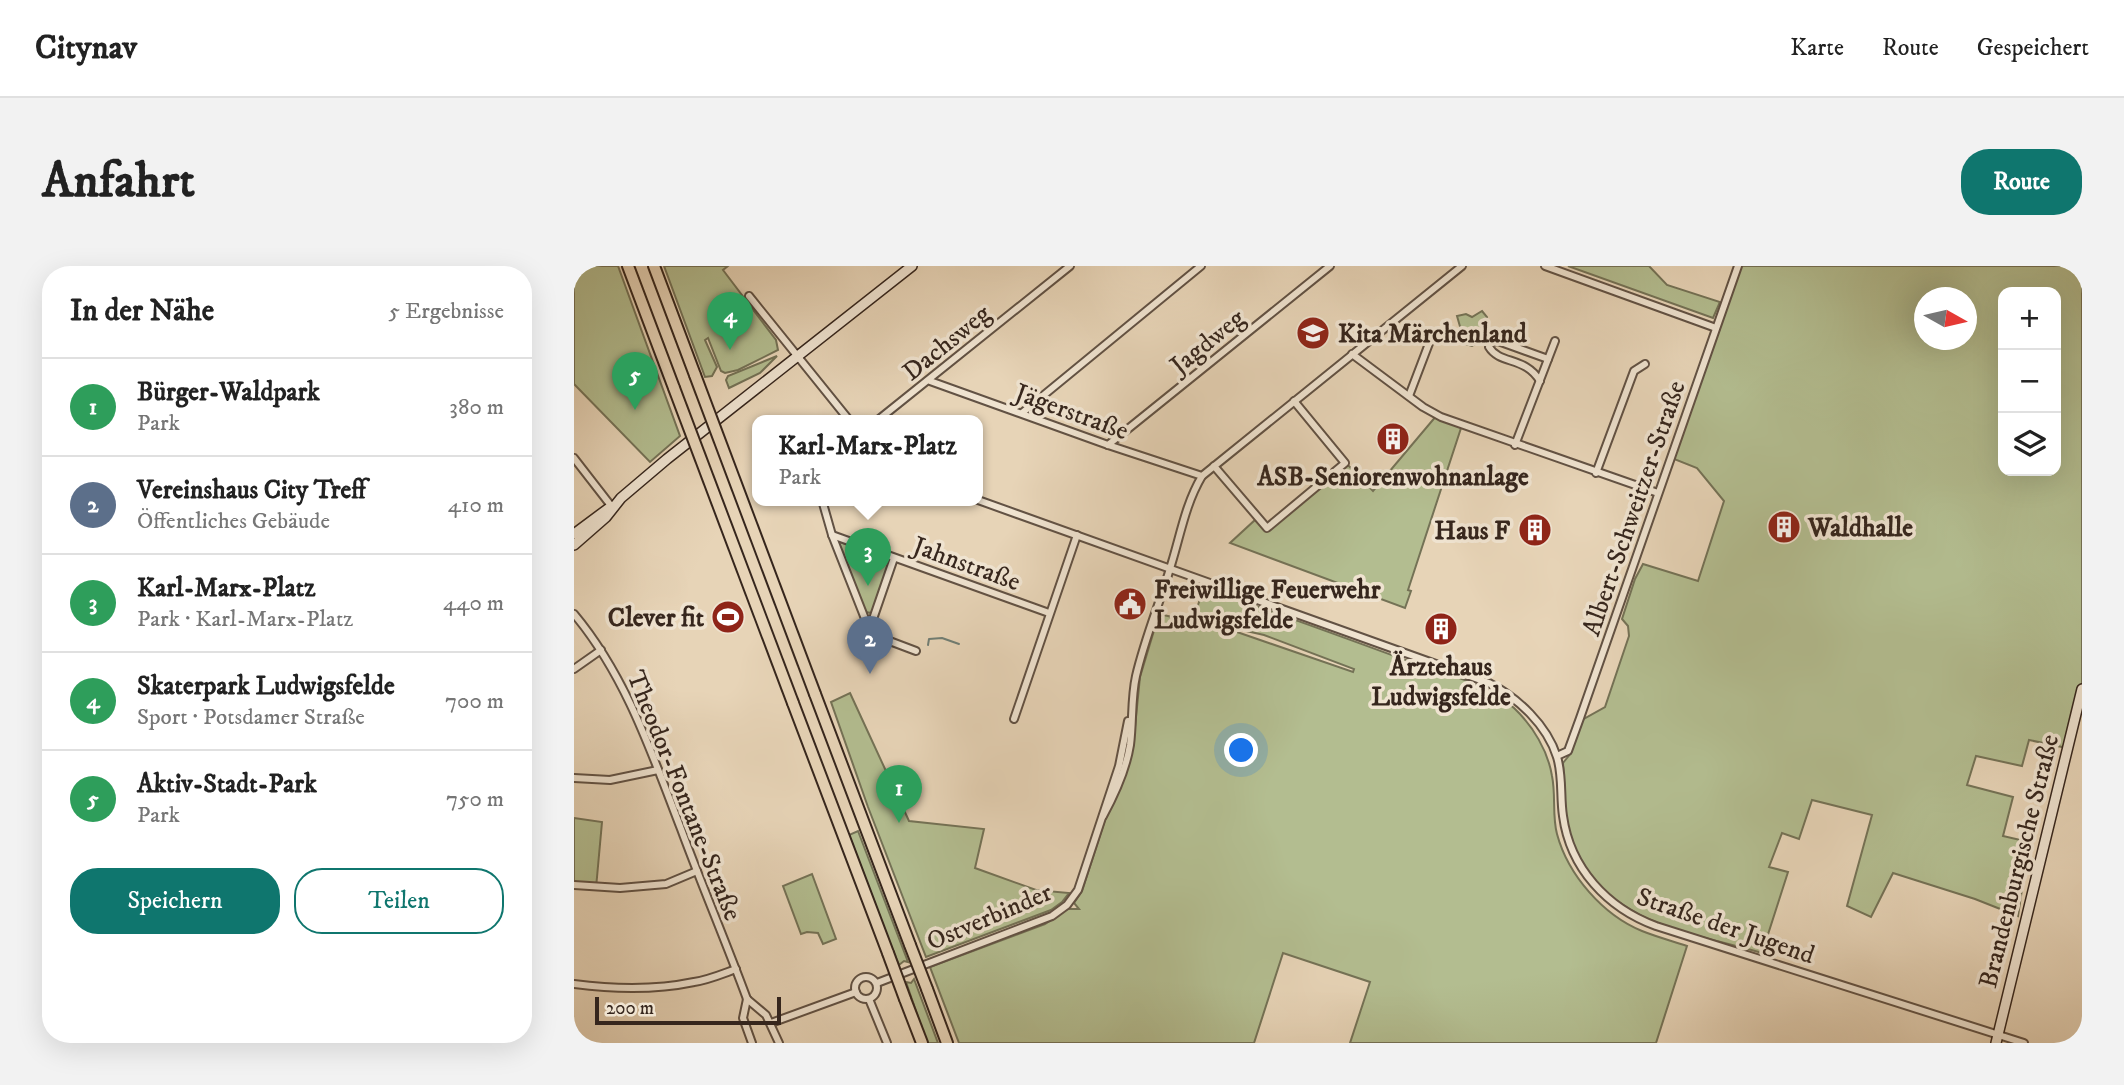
<!DOCTYPE html>
<html lang="de">
<meta charset="utf-8">
<style>
body{margin:0;font-family:"IM FELL DW Pica",serif;background:#f2f2f2;color:#222}
.controls{position:absolute;right:21px;top:21px;display:grid;overflow:hidden;border-radius:14px;box-shadow:0 7px 28px #0002}
.controls button{width:63px;height:63px;display:grid;place-items:center;padding:0;border:0;border-bottom:2px solid #e0e0e0;background:#fff;color:#222;font:35px sans-serif}
.compass{position:absolute;left:1340px;top:21px;width:63px;height:63px;border-radius:50%;background:#fff;box-shadow:0 7px 28px #0002;rotate:98deg}
.scale{position:absolute;left:21px;bottom:18px;width:186px;box-sizing:border-box;padding-left:7px;border:4px solid #36261d;border-top:0;font-size:19px;line-height:24px;white-space:nowrap;color:#36261d;-webkit-text-stroke:5px #efe3d0;paint-order:stroke}
.you{position:absolute;left:668px;top:485px;width:24px;height:24px;margin:-18px;border:5px solid #fff;border-radius:50%;background:#1a73e8;box-shadow:0 0 0 10px #1a73e833}
.badge{display:grid;place-items:center;width:46px;height:46px;border-radius:50%;background:#0f766e;color:#fff;font-size:23px;font-weight:700}
.pin{position:absolute;translate:-50% -58px;filter:drop-shadow(0 2px 4px #0008)}
.pin::after{content:'';position:absolute;top:37px;width:24px;height:21px;background:inherit;clip-path:polygon(0 0,100% 0,50% 100%)}
.popup{position:absolute;left:178px;top:149px;width:231px;height:91px;box-sizing:border-box;display:grid;place-content:center;border-radius:14px;background:#fff;filter:drop-shadow(0 2px 5px #0005);font-size:23px;white-space:nowrap;color:#767676}
.popup b{font-size:26px;color:#222}
.popup::after{content:'';position:absolute;left:50%;top:100%;margin-left:-14px;border:14px solid transparent;border-top-color:#fff}
.list{margin:0;padding:0;list-style:none}
h2{display:flex;justify-content:space-between;align-items:center;height:91px;margin:0;padding:0 28px;font-size:30px}
h2 small{font-size:23px;font-weight:400;color:#767676}
.list li{display:grid;grid-template-columns:46px 1fr auto;gap:21px;align-items:center;box-sizing:border-box;height:98px;padding:0 28px;border-top:2px solid #e0e0e0}
.list b{display:block;font-size:26px;white-space:nowrap}
.list p{margin:0;font-size:23px;white-space:nowrap;color:#767676}
.list em{font-size:23px;font-style:normal;color:#767676}
.actions{display:flex;gap:14px;padding:21px 28px}
.actions a{flex:1;padding:16px 0;border:2px solid #0f766e;border-radius:28px;text-align:center;font-size:24px;color:#0f766e}
.actions .main{background:#0f766e;color:#fff}
.icon{flex:none;width:38px;height:38px;fill:none;stroke:currentColor;stroke-width:2;stroke-linecap:round;stroke-linejoin:round}
.map{position:relative;flex:none;width:1508px;height:777px;overflow:hidden;border-radius:28px}
header{display:flex;align-items:center;gap:42px;box-sizing:border-box;height:98px;padding:0 35px;background:#fff;border-bottom:2px solid #e0e0e0}
header strong{font-size:33px}
nav{display:flex;gap:38px;margin-inline-start:auto;font-size:24px}
.intro{display:flex;align-items:center;justify-content:space-between;box-sizing:border-box;height:168px;padding:0 42px}
h1{margin:0;font-size:49px}
.button{padding:18px 32px;border-radius:28px;background:#0f766e;color:#fff;font-size:24px;font-weight:700}
main{display:flex;gap:42px;padding:0 42px}
aside{flex:1;background:#fff;border-radius:28px;box-shadow:0 7px 28px #0002}
.map>svg:first-child{display:block}
</style>
<header>
<strong>Citynav</strong>
<nav><a>Karte</a><a>Route</a><a>Gespeichert</a></nav>
</header>
<div class="intro"><h1>Anfahrt</h1><a class="button">Route</a></div>
<main>
<aside>
<h2>In der Nähe<small>5 Ergebnisse</small></h2>
<ul class="list">
<li><span class="badge" style="background:#2e9e5b">1</span><div><b>Bürger-Waldpark</b><p>Park</p></div><em>380 m</em></li>
<li><span class="badge" style="background:#5c6f8a">2</span><div><b>Vereinshaus City Treff</b><p>Öffentliches Gebäude</p></div><em>410 m</em></li>
<li><span class="badge" style="background:#2e9e5b">3</span><div><b>Karl-Marx-Platz</b><p>Park · Karl-Marx-Platz</p></div><em>440 m</em></li>
<li><span class="badge" style="background:#2e9e5b">4</span><div><b>Skaterpark Ludwigsfelde</b><p>Sport · Potsdamer Straße</p></div><em>700 m</em></li>
<li><span class="badge" style="background:#2e9e5b">5</span><div><b>Aktiv-Stadt-Park</b><p>Park</p></div><em>750 m</em></li>
</ul>
<div class="actions"><a class="main">Speichern</a><a>Teilen</a></div>
</aside>
<div class="map">
<svg width="1508" height="777" viewBox="0 0 1508 777">
<rect width="100%" height="100%" fill="#e7d4b7"/>
<filter id="stains"><feTurbulence type="fractalNoise" baseFrequency=".00286" numOctaves="4"/><feColorMatrix values="0 0 0 0 .2 0 0 0 0 .09 0 0 0 0 .02 0 0 0 .5 -.17"/></filter>
<radialGradient id="worn" r=".72"><stop offset=".6" stop-color="#630" stop-opacity="0"/><stop offset="1" stop-color="#630" stop-opacity=".3"/></radialGradient>
<!-- green -->
<g fill="#b3bd90" stroke="#747256" stroke-width="2" fill-rule="evenodd">
<path d="M0,0H44L106,170L76,196L0,118Z"/>
<path d="M90,0H154L149,4L202,74L204,84L164,104L151,107L147,105L134,72L131,74L143,101L138,110L131,111Z"/>
<path d="M994,0H1075L1093,19L1146,36L1139,52Z"/>
<path d="M1165,0H1508V423L1493,482L1455,474L1448,500L1402,490L1393,519L1439,531L1429,570L1455,576L1444,650L1401,633L1319,607L1297,651L1273,640L1298,549L1238,534L1225,573L1208,567L1195,601L1214,606L1188,687C1118,667 1032,657 1000,582C989,556 991,524 989,497L997,487L1008,454L1031,441L1055,370L1054,360L1048,353L1061,313L1069,298L1124,315L1150,235L1123,202L1100,193ZM1429,26H1482V205H1429ZM1350,32H1392V74H1350Z"/>
<path d="M908,45L913,51L907,62L909,68L903,77L898,80L891,78L883,50L892,48L898,51Z"/>
<path d="M203,90L186,107L155,122L152,114L154,110Z"/>
<path d="M863,149L888,159L834,324L837,325L831,342L656,277L681,254L692,265L773,198L799,225Z"/>
<path d="M266,276L314,293L316,296L298,347L291,346L265,278Z"/>
<path d="M630,322C698,345 766,370 834,395C869,407 912,417 940,442C959,460 974,485 978,510C982,529 978,550 983,568C994,609 1029,649 1068,665C1083,671 1098,675 1113,680L1082,777H776L796,716L709,687L680,777H385L356,701L471,658L493,643H505L500,637L508,625L532,551L554,502L559,481L566,411L585,348L663,366L779,406L780,403L690,369L619,353Z"/>
<path d="M276,427L335,555L410,563L401,602L462,624L495,627L488,636L477,644L352,691L294,541L257,436Z"/>
<path d="M0,552L28,556L22,622L0,619Z"/>
<path d="M284,565L334,696L330,695L325,699L319,685L275,569Z"/>
<path d="M238,608L262,673L249,678L244,667L233,666L227,668L209,620Z"/>
<path d="M340,713L364,777H353L332,716L337,717Z"/>
</g>
<g fill="none" stroke-linecap="round" stroke-linejoin="round">
<!-- stream -->
<path stroke="#707e75" stroke-width="2" d="M354,379L355,373L368,372L385,378"/>
<defs>
<g id="street">
<path d="M971,0L1142,62"/>
<path d="M175,30L275,154"/>
<path d="M778,88L849,141L867,151L1084,227"/>
<path d="M356,115L534,179L628,210"/>
<path d="M966,115C951,90 926,99 915,81L917,76L924,75L974,93"/>
<path d="M835,130L859,67"/>
<path d="M448,147L627,0"/>
<path d="M304,154L496,0"/>
<path d="M534,179L756,0"/>
<path d="M941,179L981,75"/>
<path d="M0,192L38,241"/>
<path d="M640,200L693,262L771,197L720,135"/>
<path d="M1022,207L1060,105L1071,98"/>
<path d="M248,234L258,269L297,368L342,385"/>
<path d="M404,234L915,417C944,432 973,459 983,491C989,510 986,531 989,550C996,602 1033,642 1082,660L1450,777"/>
<path d="M258,269L475,347"/>
<path d="M0,348C52,410 78,488 107,563C128,620 152,676 173,733"/>
<path d="M292,356L299,353L320,292"/>
<path d="M0,403L27,384"/>
<path d="M440,453L503,269"/>
<path d="M983,490L994,485L1006,452L1164,0"/>
<path d="M0,512L36,514L84,504"/>
<path d="M529,550C541,528 552,504 556,479C559,456 557,432 562,410C571,371 587,334 598,296C607,266 612,237 628,210L888,0"/>
<path d="M0,619L46,622L92,618L123,605"/>
<circle cx="292" cy="722" r="11"/>
<path d="M303,717L478,650L493,639L504,624L545,500L554,455"/>
<path d="M0,718C39,723 82,724 120,716C134,714 148,708 162,703"/>
<path d="M173,733L192,749L205,777"/>
<path d="M173,733L169,752L178,777"/>
<path d="M295,733L313,777"/>
<path d="M197,757L282,726"/>
</g>
<g id="secondary">
<path d="M0,268L35,242"/>
<path d="M0,279L32,251L47,232L93,193L338,0"/>
<path d="M1422,777L1508,423"/>
</g>
<g id="highway">
<path d="M54,0L100,122"/>
<path d="M80,0L121,109"/>
<path d="M241,428L336,679"/>
<path d="M219,437L314,687"/>
<path d="M353,723L373,777"/>
<path d="M331,733L348,777"/>
</g>
</defs>
<!-- street casing -->
<use href="#street" stroke="#625244" stroke-width="10"/>
<!-- secondary casing -->
<use href="#secondary" stroke="#36261d" stroke-width="12"/>
<!-- highway casing -->
<use href="#highway" stroke="#36261d" stroke-width="14"/>
<!-- street -->
<use href="#street" stroke="#efe3d0" stroke-width="6"/>
<!-- secondary -->
<use href="#secondary" stroke="#efe3d0" stroke-width="9"/>
<!-- highway -->
<use href="#highway" stroke="#e7d4b7" stroke-width="10"/>
<defs>
<g id="highway-bridge">
<path d="M121,109L241,428"/>
<path d="M100,122L219,437"/>
<path d="M336,679L353,723"/>
<path d="M314,687L331,733"/>
</g>
</defs>
<!-- highway-bridge casing -->
<use href="#highway-bridge" stroke="#36261d" stroke-width="14" stroke-linecap="butt"/>
<!-- highway-bridge -->
<use href="#highway-bridge" stroke="#e7d4b7" stroke-width="10"/>
</g>
<!-- icons -->
<defs>
<symbol id="school-disc" viewBox="-11 -11 22 22"><circle r="9.5" fill="#8f2418" stroke="#efe3d0"/><path d="M0-5L7-2L0 1L-7-2ZM-4 1L0 2.5L4 1V4Q0 6-4 4Z" fill="#fff"/></symbol>
<symbol id="building-disc" viewBox="-11 -11 22 22"><circle r="9.5" fill="#8f2418" stroke="#efe3d0"/><path d="M-4-6H4V6H1V3H-1V6H-4ZM-2.5-4.3h1.7v1.8h-1.7ZM.8-4.3h1.7v1.8H.8ZM-2.5-1h1.7V.8h-1.7ZM.8-1h1.7V.8H.8Z" fill="#fff"/></symbol>
<symbol id="civic-disc" viewBox="-11 -11 22 22"><circle r="9.5" fill="#8f2418" stroke="#efe3d0"/><path d="M-.6-6.5H3V-4.5H.6V-3L4-1V1h2V6H-6V1h2V-1L-.6-3ZM-1.2 2.5V6h2.4V2.5Z" fill="#fff"/></symbol>
<symbol id="stadium-disc" viewBox="-11 -11 22 22"><circle r="9.5" fill="#8f2418" stroke="#efe3d0"/><path d="M0-5a6.5 5 0 1 0 0 10a6.5 5 0 1 0 0-10ZM-3.5-1.8h7v3.6h-7Z" fill="#fff"/></symbol>
</defs>
<g fill-rule="evenodd">
<use href="#school-disc" x="720" y="48" width="38" height="38"/>
<use href="#building-disc" x="800" y="154" width="38" height="38"/>
<use href="#building-disc" x="1191" y="242" width="38" height="38"/>
<use href="#building-disc" x="942" y="245" width="38" height="38"/>
<use href="#civic-disc" x="537" y="319" width="38" height="38"/>
<use href="#stadium-disc" x="135" y="332" width="38" height="38"/>
<use href="#building-disc" x="848" y="344" width="38" height="38"/>
</g>
<g text-anchor="middle" stroke-width="7" stroke-linejoin="round" paint-order="stroke">
<!-- poi labels -->
<g font-size="26" font-weight="bold" fill="#36261d" stroke="#efe3d0" text-anchor="start">
<text x="764" y="76">Kita Märchenland</text>
<text x="819" y="219" text-anchor="middle">ASB-Seniorenwohnanlage</text>
<text x="1234" y="270">Waldhalle</text>
<text x="936" y="273" text-anchor="end">Haus F</text>
<text x="580" y="332">Freiwillige Feuerwehr<tspan x="580" dy="30">Ludwigsfelde</tspan></text>
<text x="130" y="360" text-anchor="end">Clever fit</text>
<text x="867" y="409" text-anchor="middle">Ärztehaus<tspan x="867" dy="30">Ludwigsfelde</tspan></text>
</g>
<!-- street labels -->
<g font-size="26" fill="#36261d" stroke="#efe3d0">
<text transform="translate(633 75) rotate(-39)" y="9">Jagdweg</text>
<text transform="translate(372 76) rotate(-39)" y="9">Dachsweg</text>
<text transform="translate(498 145) rotate(20)" y="9">Jägerstraße</text>
<text transform="translate(1059 242) rotate(-71)" y="9">Albert-Schweitzer-Straße</text>
<text transform="translate(393 297) rotate(20)" y="9">Jahnstraße</text>
<text transform="translate(111 529) rotate(68)" y="9">Theodor-Fontane-Straße</text>
<text transform="translate(1444 595) rotate(-76)" y="9">Brandenburgische Straße</text>
<text transform="translate(415 650) rotate(-23)" y="9">Ostverbinder</text>
<text transform="translate(1152 659) rotate(19)" y="9">Straße der Jugend</text>
</g>
</g>
<rect width="100%" height="100%" filter="url(#stains)"/>
<rect width="100%" height="100%" fill="url(#worn)"/>
</svg>
<div class="controls">
<button>+</button>
<button>−</button>
<button><svg class="icon" aria-label="layers" viewBox="0 0 24 24"><path d="M12 4l9 5-9 5-9-5zM3 14l9 5 9-5"/></svg></button>
</div>
<svg class="compass" viewBox="-18 -18 36 36"><path d="M0-13l5 13h-10z" fill="#e53935"/><path d="M0 13l5-13h-10z" fill="#767676"/></svg>
<div class="scale">200 m</div>
<div class="you"></div>
<div class="pin badge" style="left:325px;top:557px;background:#2e9e5b">1</div>
<div class="pin badge" style="left:296px;top:408px;background:#5c6f8a">2</div>
<div class="pin badge" style="left:294px;top:320px;background:#2e9e5b">3</div>
<div class="popup"><b>Karl-Marx-Platz</b>Park</div>
<div class="pin badge" style="left:156px;top:84px;background:#2e9e5b">4</div>
<div class="pin badge" style="left:61px;top:144px;background:#2e9e5b">5</div>
</div>
</main>
